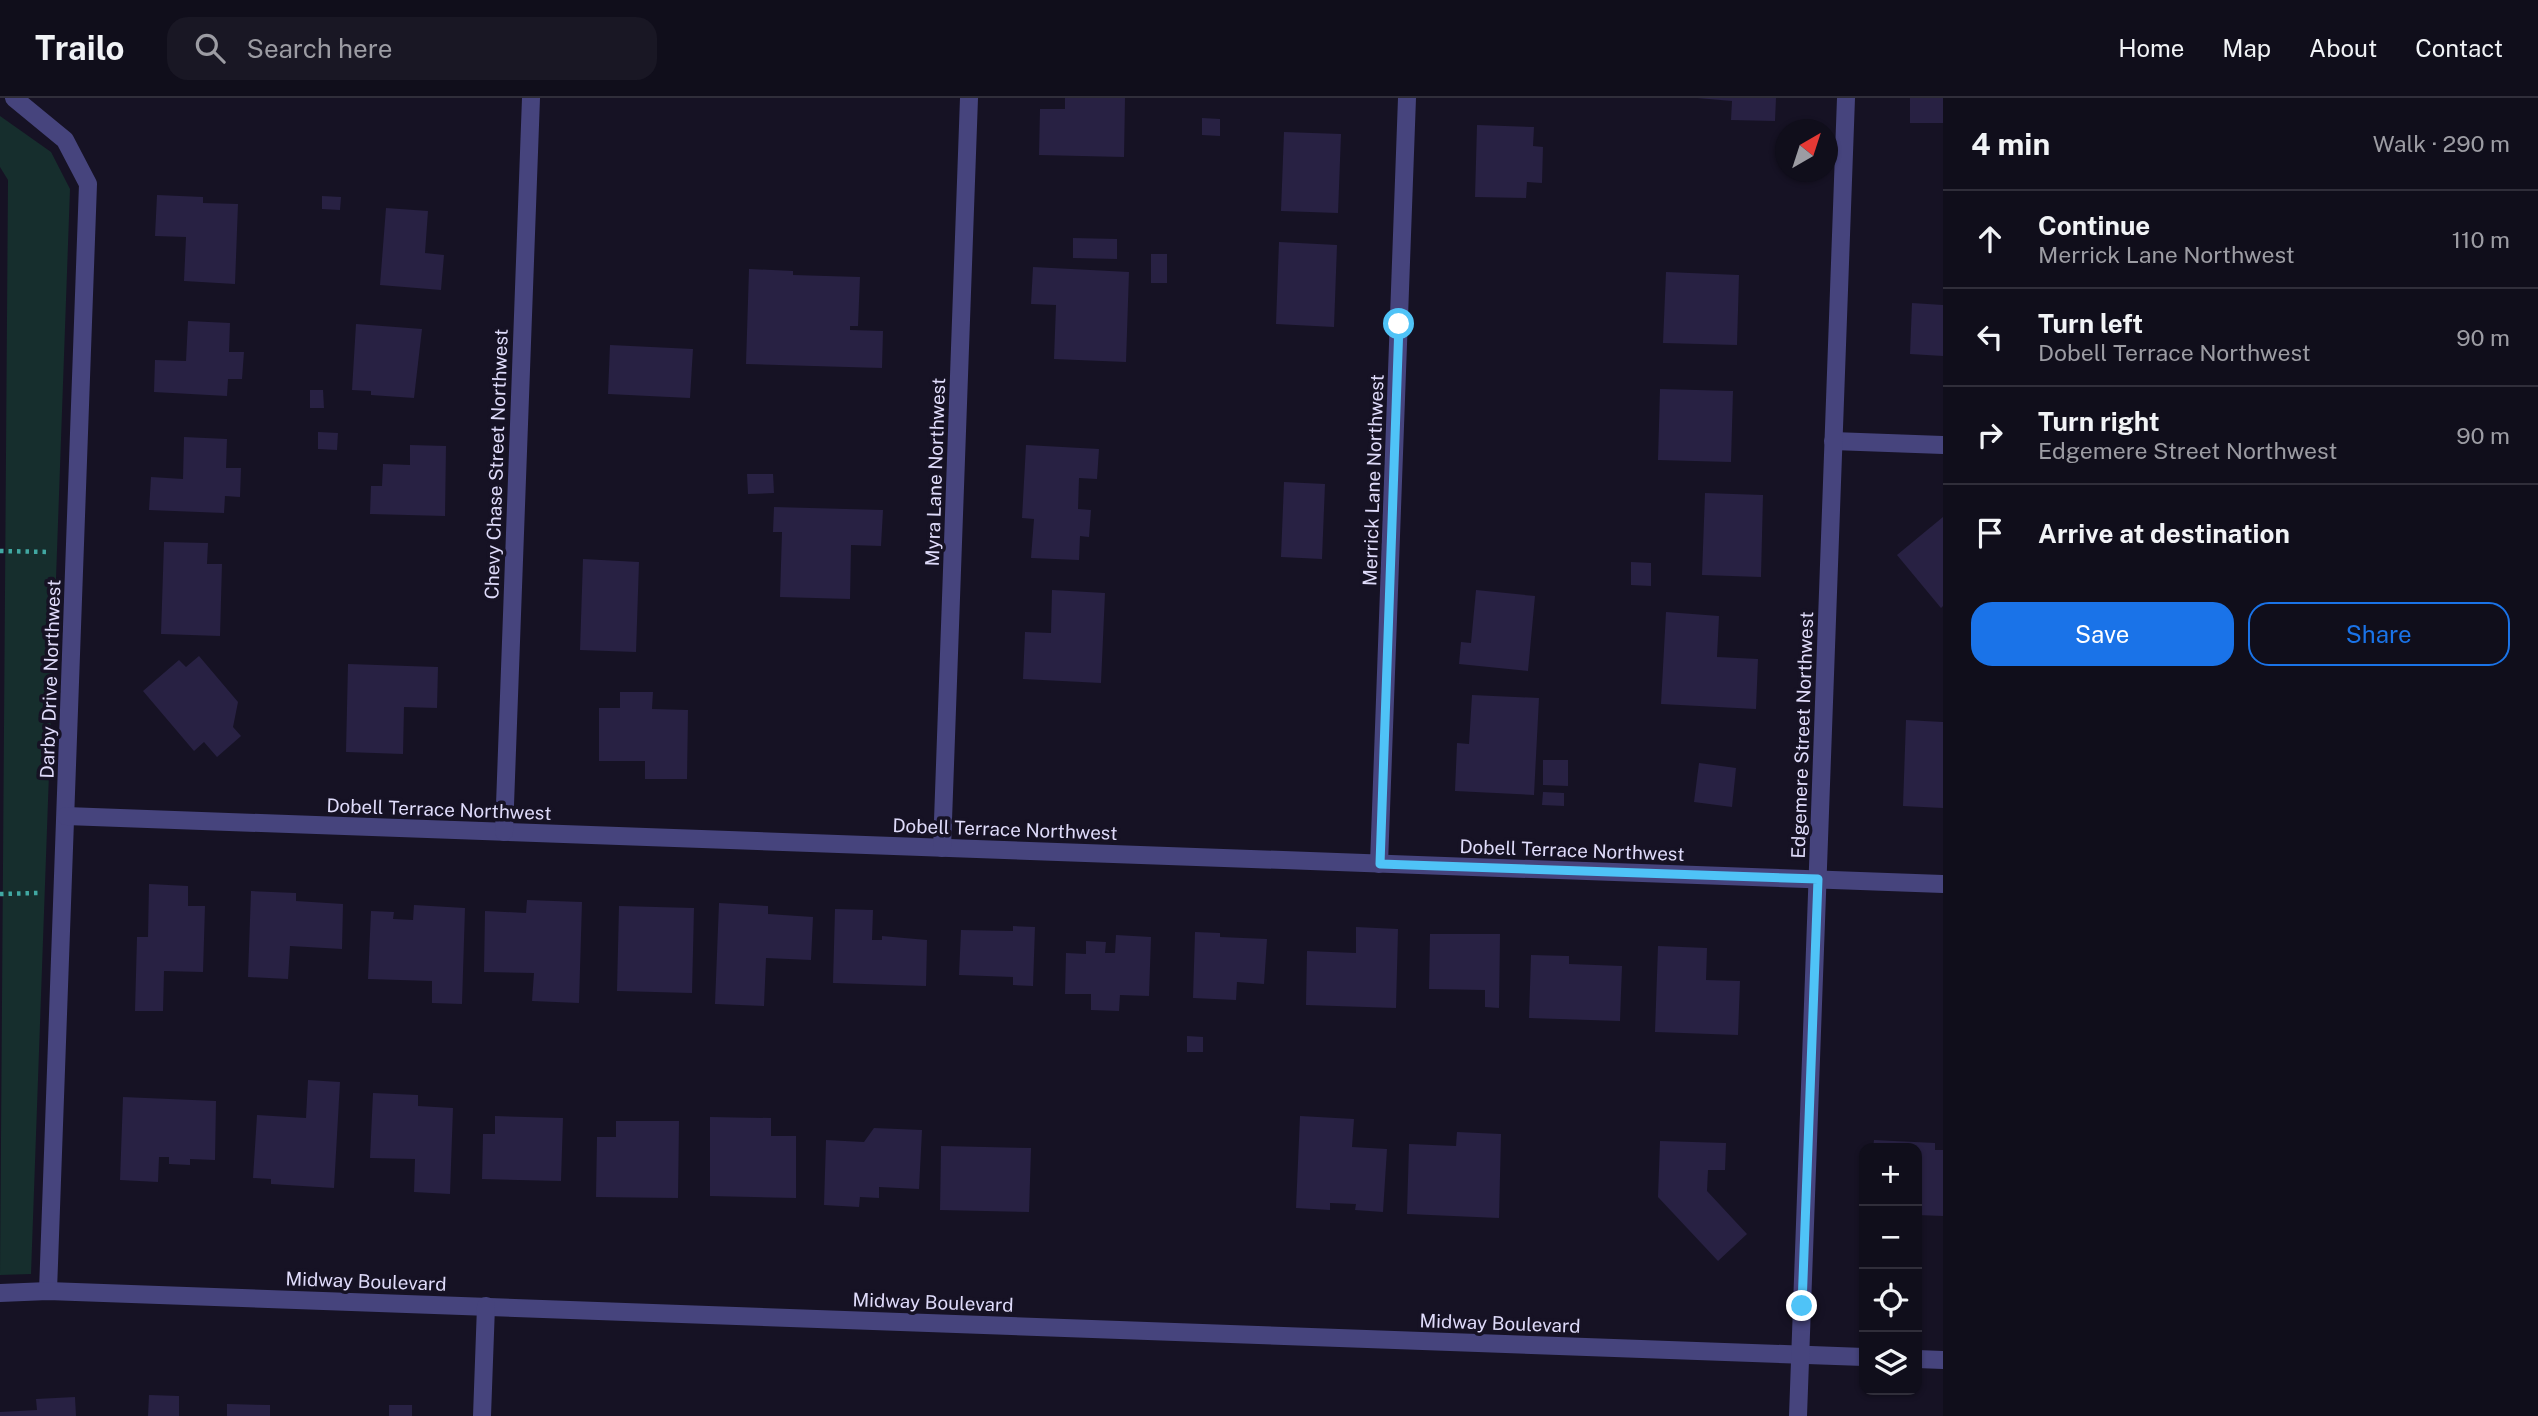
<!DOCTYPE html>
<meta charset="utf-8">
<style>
body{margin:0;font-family:"Public Sans",sans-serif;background:#191724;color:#f1f3f6}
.controls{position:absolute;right:21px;bottom:21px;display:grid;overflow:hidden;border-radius:14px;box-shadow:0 2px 5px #0004}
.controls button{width:63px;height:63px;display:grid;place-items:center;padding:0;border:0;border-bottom:2px solid #302e3a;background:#100e1b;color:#f1f3f6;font:35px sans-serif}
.compass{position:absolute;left:1775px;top:21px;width:63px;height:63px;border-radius:50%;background:#100e1b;box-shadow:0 2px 5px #0004;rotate:39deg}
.stop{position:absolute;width:21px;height:21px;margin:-16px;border:5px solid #4fc3f7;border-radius:50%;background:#fff}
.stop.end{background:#4fc3f7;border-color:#fff;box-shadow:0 2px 7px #0008}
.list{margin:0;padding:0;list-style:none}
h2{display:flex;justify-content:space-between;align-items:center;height:91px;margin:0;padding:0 28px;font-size:30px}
h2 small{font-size:23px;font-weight:400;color:#9c9ca3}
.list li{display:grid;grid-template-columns:46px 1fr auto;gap:21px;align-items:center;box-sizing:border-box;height:98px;padding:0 28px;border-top:2px solid #302e3a}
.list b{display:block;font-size:26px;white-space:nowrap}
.list p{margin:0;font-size:23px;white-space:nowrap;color:#9c9ca3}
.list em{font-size:23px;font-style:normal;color:#9c9ca3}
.actions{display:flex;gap:14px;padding:21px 28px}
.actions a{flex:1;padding:16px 0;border:2px solid #1a73e8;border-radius:21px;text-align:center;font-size:24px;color:#1a73e8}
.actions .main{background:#1a73e8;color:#fff}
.icon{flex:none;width:38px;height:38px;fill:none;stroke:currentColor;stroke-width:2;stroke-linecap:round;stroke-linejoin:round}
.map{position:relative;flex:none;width:1943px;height:1318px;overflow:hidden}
header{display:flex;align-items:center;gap:42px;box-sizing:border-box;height:98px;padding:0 35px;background:#100e1b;border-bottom:2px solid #302e3a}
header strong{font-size:33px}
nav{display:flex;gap:38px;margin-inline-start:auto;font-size:24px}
.search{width:490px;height:63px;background:#191724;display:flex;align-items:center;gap:18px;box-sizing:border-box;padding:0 24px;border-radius:21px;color:#9c9ca3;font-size:26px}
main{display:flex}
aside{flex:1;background:#100e1b}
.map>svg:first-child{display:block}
</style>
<header>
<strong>Trailo</strong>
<div class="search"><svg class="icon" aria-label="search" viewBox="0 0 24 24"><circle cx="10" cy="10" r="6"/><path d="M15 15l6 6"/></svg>Search here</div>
<nav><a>Home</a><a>Map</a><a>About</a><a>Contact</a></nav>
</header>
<main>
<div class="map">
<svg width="1943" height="1318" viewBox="0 0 1943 1318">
<rect width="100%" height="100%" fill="#161224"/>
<!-- green -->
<path fill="#162e2d" d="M0,18L51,54L70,91L31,1176L0,1177L8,82L0,69Z"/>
<!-- building -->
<g fill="#282143">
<path d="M1065,0H1125L1124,59L1039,57L1040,11H1065Z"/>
<path d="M1697,0H1776L1775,23L1731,22L1732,3Z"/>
<rect x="1910" y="0" width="33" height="25"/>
<path d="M1202,20L1220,21V38L1202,37Z"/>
<path d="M1477,27L1534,29L1533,48L1543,49L1542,85L1527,84L1526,100L1475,99Z"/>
<path d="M1284,34L1341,36L1338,115L1281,113Z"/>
<path d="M157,97L203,99V105L238,106L235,186L184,183L186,139L155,138Z"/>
<path d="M322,98L341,99L340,112L322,111Z"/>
<path d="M386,110L428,113L425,155L444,157L441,192L380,187Z"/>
<path d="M1073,140L1117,141V161L1073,160Z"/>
<path d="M1279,144L1337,147L1334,229L1276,226Z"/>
<rect x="1151" y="156" width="16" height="29"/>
<path d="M1033,169L1129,174L1126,264L1054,261L1056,207L1031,206Z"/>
<path d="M749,171L793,173V177L860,179L858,228H850V232L883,233L882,270L746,266Z"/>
<path d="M1666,174L1739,177L1737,247L1663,245Z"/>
<path d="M1912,205L1943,207V258L1910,256Z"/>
<path d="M188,223L230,225L229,254H244L242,281H228L227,298L154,294L155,262L186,263Z"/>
<path d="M356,226L422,231L414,300L371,297V293L352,292Z"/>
<path d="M610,247L693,251L690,300L608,296Z"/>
<path d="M1660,291L1733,293L1731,364L1658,362Z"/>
<path d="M310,292H323L324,310H310Z"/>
<path d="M318,334L338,335L337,352L318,351Z"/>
<path d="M184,339L227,341L226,370H241L240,399L225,398L224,415L149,412L151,379L183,381Z"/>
<path d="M410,347L446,348L445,418L370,416L371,388H382L383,366L410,367Z"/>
<path d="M1026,347L1099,351L1097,381L1079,380L1078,411L1091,412L1089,439L1080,438L1079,462L1031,460L1034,421L1022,420Z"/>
<path d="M747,376H773L774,395L748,396Z"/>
<path d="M1284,384L1325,386L1322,461L1281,459Z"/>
<path d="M1705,395L1763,397L1761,479L1702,477Z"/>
<path d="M774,409L883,412L881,448L851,447L850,501L780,499L782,434H773Z"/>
<path d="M1943,419V508L1941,510L1897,457Z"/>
<path d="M164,444L208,445L207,466H222L220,538L161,536Z"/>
<path d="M583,461L639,464L636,554L580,552Z"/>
<path d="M1631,464L1651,465V488L1631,487Z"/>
<path d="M1052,492L1105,495L1101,585L1023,581L1025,534L1051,535Z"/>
<path d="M1476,492L1535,498L1528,573L1459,566L1461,544L1471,545Z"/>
<path d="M1666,514L1719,518L1717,559L1758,561L1756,611L1661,606Z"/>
<path d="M199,558L238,604L233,629L241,638L217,659L204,644L194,653L143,593L179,562L186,569Z"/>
<path d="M348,566L438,569L437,610L404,609L403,656L346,654Z"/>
<path d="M620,594H653L652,611L688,612L687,681H645V663H599V610H620Z"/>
<path d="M1472,597L1539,600L1534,697L1455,693L1457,645L1469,646Z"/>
<path d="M1906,622L1943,624V710L1903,708Z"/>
<path d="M1543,662H1568V688L1543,687Z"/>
<path d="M1699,665L1736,670L1732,709L1694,704Z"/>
<path d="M1543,694L1564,695V708L1542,707Z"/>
<path d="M149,786L188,788V808H205L203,874L164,873L163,913H135L137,839H148Z"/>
<path d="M251,793L296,795V803L343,806L342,851L290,848L288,881L248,879Z"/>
<path d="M527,802L582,804L579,905L532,903L534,875L484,874L485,813L526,815Z"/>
<path d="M719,805L768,808V816L813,819L811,862L766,860L764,908L715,906Z"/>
<path d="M414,807L465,810L462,906L432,905V883L368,881L371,813L394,814L393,821L413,822Z"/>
<path d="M619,808L694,810L692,895L617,893Z"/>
<path d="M835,811L873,812L872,842H882V838L927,842L926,888L833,885Z"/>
<path d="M1013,828L1035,829L1033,888L1013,887V879L959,877L961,832L1013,833Z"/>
<path d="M1356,829L1398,831L1396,910L1306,907L1307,853L1356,855Z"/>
<path d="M1195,834L1220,835V839L1267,841L1264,886L1237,884L1236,902L1193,900Z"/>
<path d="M1430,836H1500L1499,910L1485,909V892L1429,891Z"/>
<path d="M1116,837L1151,839L1149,898L1120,897L1119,913L1091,912V896H1065L1066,855L1086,856V843L1106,844L1105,855H1115Z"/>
<path d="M1658,848L1707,850L1706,882L1740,883L1738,937L1655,934Z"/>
<path d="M1531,857L1569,858V866L1622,868L1620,923L1529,920Z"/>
<path d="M1187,938L1203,939V954H1187Z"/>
<path d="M308,982L340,984L334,1090L271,1086V1081L253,1080L257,1017L306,1020Z"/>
<path d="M373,995L418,997V1008L453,1010L450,1096L414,1094L415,1061L370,1060Z"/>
<path d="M123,999L216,1003L215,1062L190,1061V1067L169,1066V1059H159L158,1084L120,1082Z"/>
<path d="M495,1018L563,1020L561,1083L482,1081L483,1036H495Z"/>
<path d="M1300,1018L1354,1021L1352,1049L1387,1051L1383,1114L1355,1112L1356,1106L1330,1105V1112L1296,1110Z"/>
<path d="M710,1019L771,1020V1038H796V1100L710,1098Z"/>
<path d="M616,1023H679L678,1100L596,1099L597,1039H616Z"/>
<path d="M874,1030L922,1032L919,1091L879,1089V1100L860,1099L859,1109L824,1107L826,1042L864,1044Z"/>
<path d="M1457,1034L1501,1036L1499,1120L1407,1116L1409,1046L1456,1048Z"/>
<path d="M1874,1042L1935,1045V1052H1943V1118L1917,1117V1050H1873Z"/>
<path d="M1660,1043L1726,1045L1725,1072H1708L1707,1093L1747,1136L1718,1163L1658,1099Z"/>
<path d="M941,1048L1031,1050L1029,1114L940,1112Z"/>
<path d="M149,1297L179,1298V1318H148Z"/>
<path d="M75,1299L76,1318H0V1314L37,1312L36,1301Z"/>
<path d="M227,1306L270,1307V1318H227Z"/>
<rect x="389" y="1307" width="23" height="11"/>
</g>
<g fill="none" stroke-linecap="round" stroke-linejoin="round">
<!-- path -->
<g stroke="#41a8a2" stroke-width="4.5" stroke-dasharray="3.5 5" stroke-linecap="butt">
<path d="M0,453L51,454"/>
<path d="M0,796L38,795"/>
</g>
<!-- minor -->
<g stroke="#46447d" stroke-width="18">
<path d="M14,0L65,42L88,86L48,1193"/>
<path d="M1833,343L1943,347"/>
<path d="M66,718L1943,786"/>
<path d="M504,734L531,0"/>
<path d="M942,750L969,0"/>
<path d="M1379,766L1407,0"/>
<path d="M0,1195L48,1193L1864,1259"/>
<path d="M1917,1261L1943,1262"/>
<path d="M482,1318L486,1208"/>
<path d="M1798,1318L1846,0"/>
</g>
</g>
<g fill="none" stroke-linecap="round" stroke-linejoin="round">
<!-- route -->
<path stroke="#4fc3f7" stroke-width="9" d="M1399,226L1380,766L1818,781L1802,1208"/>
</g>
<g text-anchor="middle" stroke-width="7" stroke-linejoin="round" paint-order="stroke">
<!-- street labels -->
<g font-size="19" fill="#dfdbfa" stroke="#161224">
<text transform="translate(496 366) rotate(-88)" y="7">Chevy Chase Street Northwest</text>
<text transform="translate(935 374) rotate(-88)" y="7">Myra Lane Northwest</text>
<text transform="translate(1373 382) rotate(-88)" y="7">Merrick Lane Northwest</text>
<text transform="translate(50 581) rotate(-88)" y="7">Darby Drive Northwest</text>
<text transform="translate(1802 637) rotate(-88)" y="7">Edgemere Street Northwest</text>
<text transform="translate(439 711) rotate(2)" y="7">Dobell Terrace Northwest</text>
<text transform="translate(1005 731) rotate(2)" y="7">Dobell Terrace Northwest</text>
<text transform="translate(1572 752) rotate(2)" y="7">Dobell Terrace Northwest</text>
<text transform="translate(366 1183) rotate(2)" y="7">Midway Boulevard</text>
<text transform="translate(933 1204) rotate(2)" y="7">Midway Boulevard</text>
<text transform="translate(1500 1225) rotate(2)" y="7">Midway Boulevard</text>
</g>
</g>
</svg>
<div class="controls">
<button>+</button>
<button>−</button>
<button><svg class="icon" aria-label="locate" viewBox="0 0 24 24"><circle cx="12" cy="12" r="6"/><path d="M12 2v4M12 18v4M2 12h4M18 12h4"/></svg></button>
<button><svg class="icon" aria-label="layers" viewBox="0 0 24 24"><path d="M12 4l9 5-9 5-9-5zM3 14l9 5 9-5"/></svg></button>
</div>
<svg class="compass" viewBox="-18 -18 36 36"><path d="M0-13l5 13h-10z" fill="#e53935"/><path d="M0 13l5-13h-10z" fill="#9c9ca3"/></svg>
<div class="stop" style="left:1399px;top:226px"></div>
<div class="stop end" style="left:1802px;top:1208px"></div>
</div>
<aside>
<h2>4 min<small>Walk · 290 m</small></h2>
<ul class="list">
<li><svg class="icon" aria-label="ahead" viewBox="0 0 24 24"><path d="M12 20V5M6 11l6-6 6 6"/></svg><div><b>Continue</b><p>Merrick Lane Northwest</p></div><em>110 m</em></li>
<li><svg class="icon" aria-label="left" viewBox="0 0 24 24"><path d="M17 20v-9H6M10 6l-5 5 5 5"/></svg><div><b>Turn left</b><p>Dobell Terrace Northwest</p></div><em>90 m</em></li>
<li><svg class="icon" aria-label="right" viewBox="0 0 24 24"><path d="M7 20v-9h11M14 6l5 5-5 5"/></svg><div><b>Turn right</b><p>Edgemere Street Northwest</p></div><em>90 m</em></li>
<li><svg class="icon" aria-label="arrive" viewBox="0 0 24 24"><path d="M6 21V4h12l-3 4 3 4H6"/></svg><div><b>Arrive at destination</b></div></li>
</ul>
<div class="actions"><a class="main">Save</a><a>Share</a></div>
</aside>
</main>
